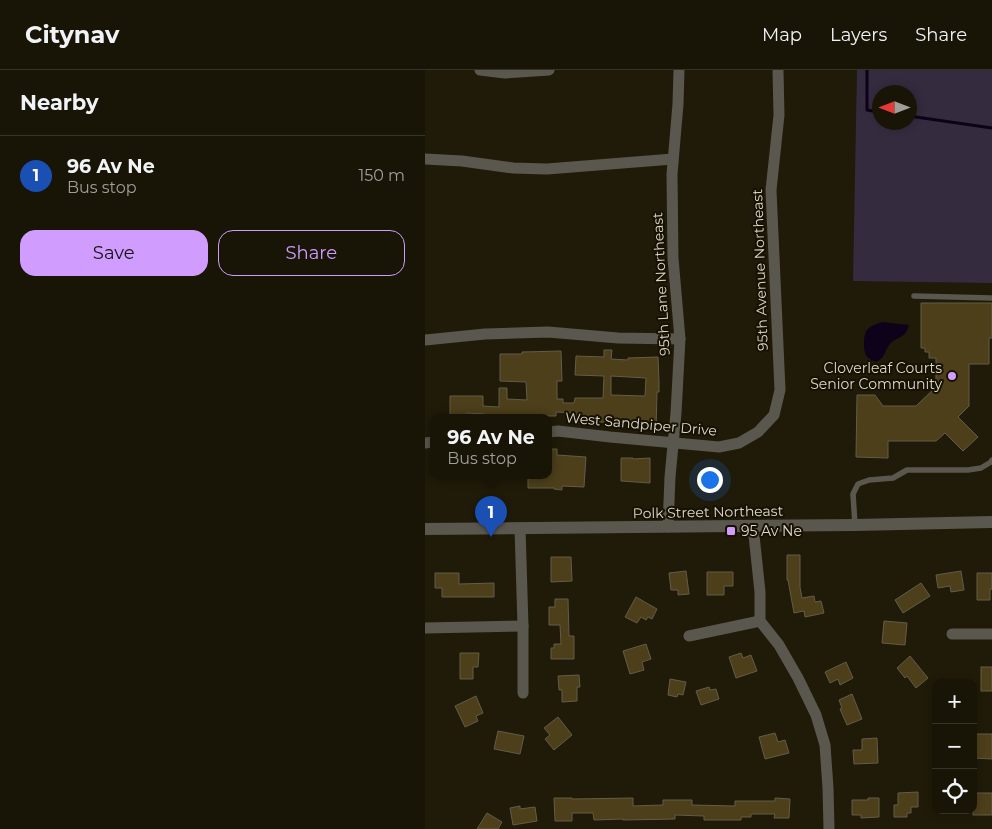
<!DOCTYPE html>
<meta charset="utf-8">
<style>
body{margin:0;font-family:Montserrat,sans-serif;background:#252114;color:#f1f3f6}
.controls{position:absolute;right:15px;bottom:15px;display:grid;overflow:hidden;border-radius:10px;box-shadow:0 2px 8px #0003}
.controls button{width:45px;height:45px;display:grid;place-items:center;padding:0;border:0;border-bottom:1px solid #363328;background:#181406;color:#f1f3f6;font:25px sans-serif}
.compass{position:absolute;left:447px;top:15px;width:45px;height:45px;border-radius:50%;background:#181406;box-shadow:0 2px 8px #0003;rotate:270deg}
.you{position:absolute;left:284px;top:409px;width:18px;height:18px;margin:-12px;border:4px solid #fff;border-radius:50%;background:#1a73e8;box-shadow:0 0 0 8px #1a73e833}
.badge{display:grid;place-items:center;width:32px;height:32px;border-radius:50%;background:#d09dff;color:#fff;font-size:16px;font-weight:700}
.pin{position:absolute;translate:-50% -41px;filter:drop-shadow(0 1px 2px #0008)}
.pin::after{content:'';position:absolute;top:26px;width:18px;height:15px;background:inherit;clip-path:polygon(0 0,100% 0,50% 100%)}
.popup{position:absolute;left:5px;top:344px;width:122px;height:65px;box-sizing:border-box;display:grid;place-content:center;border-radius:10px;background:#181406;filter:drop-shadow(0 1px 4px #0005);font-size:16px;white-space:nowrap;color:#9f9e9b}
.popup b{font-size:19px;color:#f1f3f6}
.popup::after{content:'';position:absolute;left:50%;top:100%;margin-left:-10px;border:10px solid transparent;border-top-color:#181406}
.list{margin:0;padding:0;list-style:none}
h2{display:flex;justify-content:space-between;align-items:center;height:65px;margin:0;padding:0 20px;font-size:21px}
h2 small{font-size:16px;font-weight:400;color:#9f9e9b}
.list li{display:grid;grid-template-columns:32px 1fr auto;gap:15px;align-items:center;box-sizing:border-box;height:80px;padding:0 20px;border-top:1px solid #363328}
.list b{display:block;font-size:19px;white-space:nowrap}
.list p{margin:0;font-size:16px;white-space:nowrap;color:#9f9e9b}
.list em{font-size:16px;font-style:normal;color:#9f9e9b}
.actions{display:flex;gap:10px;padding:15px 20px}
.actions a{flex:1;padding:11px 0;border:1px solid #d09dff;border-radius:15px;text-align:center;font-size:18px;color:#d09dff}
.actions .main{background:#d09dff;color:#111}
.icon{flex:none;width:28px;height:28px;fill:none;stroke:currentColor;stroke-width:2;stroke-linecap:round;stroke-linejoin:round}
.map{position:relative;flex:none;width:567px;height:759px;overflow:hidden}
header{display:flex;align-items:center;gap:30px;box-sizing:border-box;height:70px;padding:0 25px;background:#181406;border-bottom:1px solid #363328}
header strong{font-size:24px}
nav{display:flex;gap:28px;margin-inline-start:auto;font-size:18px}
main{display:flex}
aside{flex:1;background:#181406}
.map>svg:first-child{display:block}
</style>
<header>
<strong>Citynav</strong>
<nav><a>Map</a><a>Layers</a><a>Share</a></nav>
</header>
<main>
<aside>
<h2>Nearby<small></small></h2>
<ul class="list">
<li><span class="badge" style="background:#1a4fb4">1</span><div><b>96 Av Ne</b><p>Bus stop</p></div><em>150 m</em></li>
</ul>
<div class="actions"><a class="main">Save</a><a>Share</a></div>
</aside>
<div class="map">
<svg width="567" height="759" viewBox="0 0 567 759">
<rect width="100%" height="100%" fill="#201a08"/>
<!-- green -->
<path fill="#352b3f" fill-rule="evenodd" d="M432,0H567V213L428,211ZM454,22H484V52H454Z"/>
<!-- water -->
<path fill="#0d0219" d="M457,252L484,255C480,270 471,266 464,275C459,282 460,288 451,292C447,290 443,289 441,285C438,279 438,265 442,260C446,255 452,254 457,252Z"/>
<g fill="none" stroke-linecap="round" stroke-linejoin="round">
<!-- stream -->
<g stroke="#0d0219" stroke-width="3">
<path d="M442,0V40L454,42"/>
<path d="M484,46L567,58"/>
</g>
</g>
<!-- building -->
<g fill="#4c3f1a" stroke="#635c48" fill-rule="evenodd">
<path d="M496,233H567V268H564V294H544V336L533,347L553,367L538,381L520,363L511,371H463V388L431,387L432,325H450L458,336H491L511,317V288H504V282H500V278H496Z"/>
<path d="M179,280H187L186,289L203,290V288L233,287L234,311V322H232L231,360H224V353L183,352L150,353V343L131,342V346H102V345H82V348L59,346L60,344L42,343V345H25V326H58V336L74,337V318H82V329L102,330L101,312L75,311V284H97V282L136,281L137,311H132V329H138V333H149L150,328H178L179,306L150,305L151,286L179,287ZM186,306L221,308L220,326L186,325Z"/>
<path d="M124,379H132V385L161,387L159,417L137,416V420L129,419V418H103V408H117V406H124Z"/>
<path d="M196,388H208V389L225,388V413L196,411Z"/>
<path d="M362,485H375V517L377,528L389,526L390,532L396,531L399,543L380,547L379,541L369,543L363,510H362Z"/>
<path d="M126,487H146L147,511L126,512Z"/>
<path d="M261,501L264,524L253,525V520H246L244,503Z"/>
<path d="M536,501L539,520L526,522L525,516L513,518L511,505Z"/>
<path d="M282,502H308V516H299V525H282Z"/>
<path d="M10,503H34V514L69,513V527H17V518H10Z"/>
<path d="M552,503H567V519H565V530H552Z"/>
<path d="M496,513L505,526L478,543L470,530Z"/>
<path d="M211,527L232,539L227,549L223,547L221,550L216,547L212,553L200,547Z"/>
<path d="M130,529H143L144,566H149V589H126V578H129V574H136L135,555H124V537H130Z"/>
<path d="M459,551L482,553L480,575L457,573Z"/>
<path d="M221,574L226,589L217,592L219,600L205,604L198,581Z"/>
<path d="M35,583H54L53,597H48V609H35Z"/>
<path d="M316,583L318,588L326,585L332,601L311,608L304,587Z"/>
<path d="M485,586L503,608L491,618L482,606L480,608L472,598Z"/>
<path d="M421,592L428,608L415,615L413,609L405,613L400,602Z"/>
<rect x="556" y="597" width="11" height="24"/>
<path d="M154,605L155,617H152V631L137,632V620H134L133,606Z"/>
<path d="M245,609L261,612L258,625L253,624L252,627L243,625Z"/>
<path d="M284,617L285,620L291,619L294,629L276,635L271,621Z"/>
<path d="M427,624L437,649L422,655L415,639L417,638L414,630Z"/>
<path d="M51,626L58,643L51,646L53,651L40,657L30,636Z"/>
<path d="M133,647L147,665L129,680L120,669L125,665L119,658Z"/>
<path d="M73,661L99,666L95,684L69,679Z"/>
<path d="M350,663L353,672L360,670L364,683L340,689L334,667Z"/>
<path d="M548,664H567V689L548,688Z"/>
<path d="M452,668L453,693L429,694L428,680H437V669Z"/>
<path d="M493,722V737H486V743H482V747H469V735H473V723Z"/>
<rect x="548" y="723" width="19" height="22"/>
<path d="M129,728H147V729L208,728V736L238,735V730H267V735L310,736V731H350V728L365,729L364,748H349L350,744H326V747H316V750H279V746L250,745V749L198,750V749L169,750L168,743H147V751H130Z"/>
<path d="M443,728H454V747L436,748V745H427V730H443Z"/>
<path d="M95,736V739L110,737L112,751L88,755L85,738Z"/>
<path d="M62,743L77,752L73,759H52Z"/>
</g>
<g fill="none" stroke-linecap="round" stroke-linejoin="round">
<!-- service -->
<g stroke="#5a574e" stroke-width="5.5">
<path d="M489,226L567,228"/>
<path d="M430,455L428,424L433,414L444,410L468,408L482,400H543L556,398L566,392L567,390"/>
</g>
<!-- minor -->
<g stroke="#5a574e" stroke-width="11">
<path d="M55,0L80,3L124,0"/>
<path d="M0,89L37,91L88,98L122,99L248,89"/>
<path d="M0,270L60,264L123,262L193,268L255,269"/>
<path d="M124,362L133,361L185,367L294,377L314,373L333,362L349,345L355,320L346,120L354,45L353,0"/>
<path d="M0,373L8,372"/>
<path d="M328,456L335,522V551L354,575L373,608L391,645L400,675L403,718L404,759"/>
<path d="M243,457L245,407L251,343L255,269L248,188L247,104L253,34L254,0"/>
<path d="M95,458L98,556V623"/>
<path d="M0,558L98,556"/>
<path d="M527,564H567"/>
<path d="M264,566L335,551"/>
</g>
<!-- tertiary -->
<path stroke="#5a574e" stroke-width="12" d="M0,459L430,455L567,452"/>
</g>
<!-- markers -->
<g fill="#d09dff" stroke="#171102" stroke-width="2">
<circle cx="527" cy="306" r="5"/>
<rect x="301" y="456" width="10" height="10" rx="2.5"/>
</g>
<g text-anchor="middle" stroke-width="4" stroke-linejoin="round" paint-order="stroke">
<!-- street labels -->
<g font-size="14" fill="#ddd9ce" stroke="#171102">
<text transform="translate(335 200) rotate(-92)" y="5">95th Avenue Northeast</text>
<text transform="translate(236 214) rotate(-93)" y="5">95th Lane Northeast</text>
<text transform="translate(216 354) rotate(5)" y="5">West Sandpiper Drive</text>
<text transform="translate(283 442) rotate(-1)" y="5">Polk Street Northeast</text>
</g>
<!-- poi labels -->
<g font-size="14" fill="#ddd9ce" stroke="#171102" text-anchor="end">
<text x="517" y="303">Cloverleaf Courts<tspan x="517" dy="16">Senior Community</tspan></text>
<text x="316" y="466" text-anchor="start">95 Av Ne</text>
</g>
</g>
</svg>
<div class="controls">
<button>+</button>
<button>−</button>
<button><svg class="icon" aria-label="locate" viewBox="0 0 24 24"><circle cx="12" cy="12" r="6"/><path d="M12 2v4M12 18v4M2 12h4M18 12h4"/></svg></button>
</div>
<svg class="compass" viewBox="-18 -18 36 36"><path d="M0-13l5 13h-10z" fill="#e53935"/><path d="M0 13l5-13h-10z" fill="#9f9e9b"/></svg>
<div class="you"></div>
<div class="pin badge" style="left:66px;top:467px;background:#1a4fb4">1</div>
<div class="popup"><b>96 Av Ne</b>Bus stop</div>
</div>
</main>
